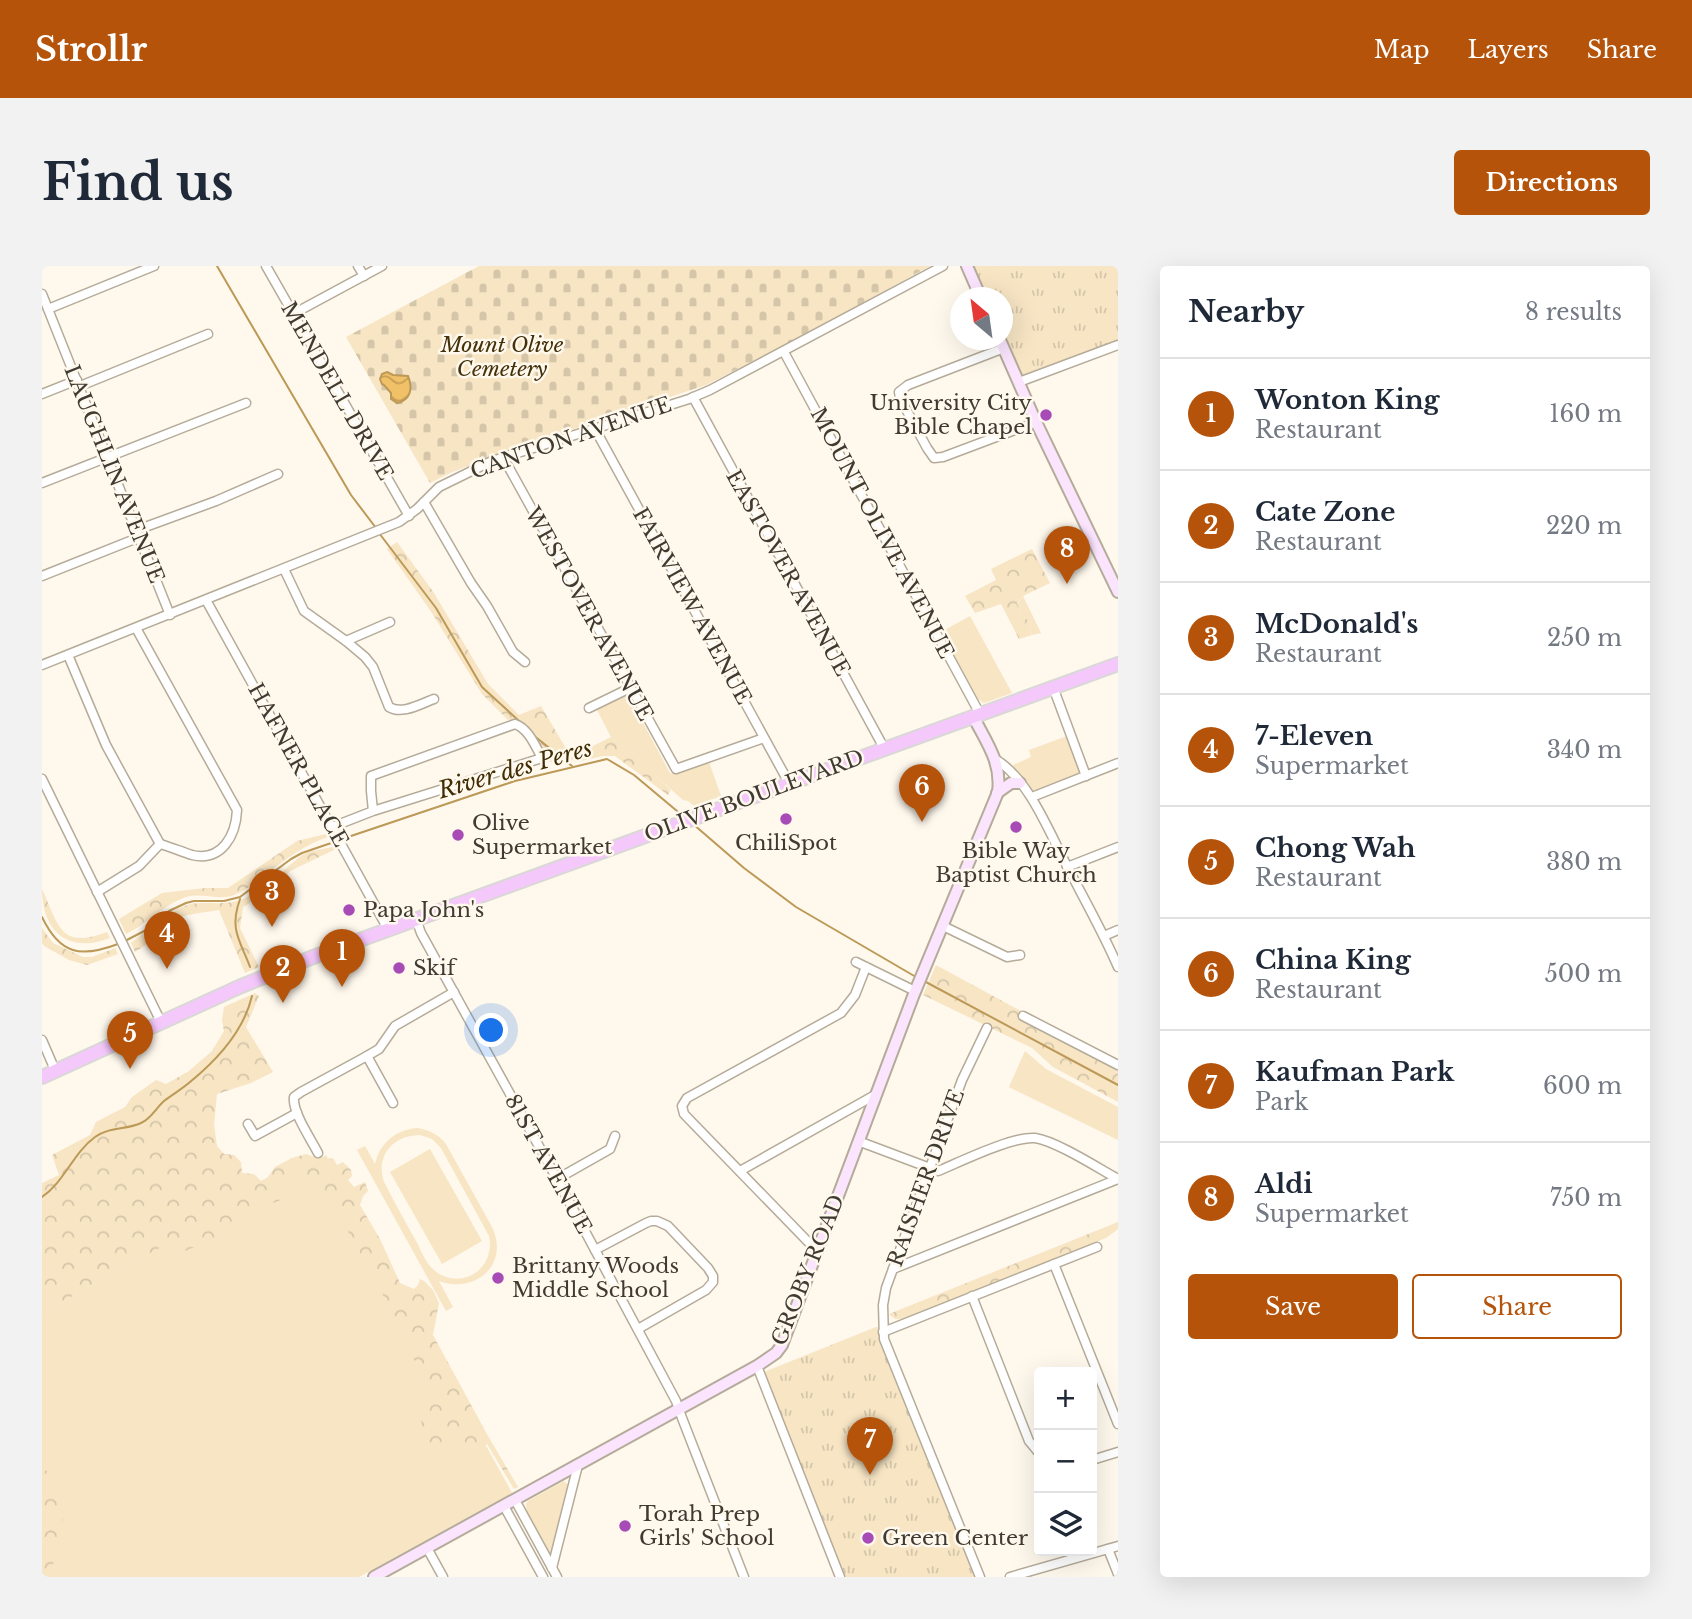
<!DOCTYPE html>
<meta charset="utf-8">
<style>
body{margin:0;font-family:"Libre Baskerville",serif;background:#f2f2f3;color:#1f2937}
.controls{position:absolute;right:21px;bottom:21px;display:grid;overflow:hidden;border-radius:7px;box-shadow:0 7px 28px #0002}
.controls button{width:63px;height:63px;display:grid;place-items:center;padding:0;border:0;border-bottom:2px solid #e0e1e3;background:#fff;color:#1f2937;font:35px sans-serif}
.compass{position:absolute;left:908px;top:21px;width:63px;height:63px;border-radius:50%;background:#fff;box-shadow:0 7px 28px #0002;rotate:331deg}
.you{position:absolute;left:450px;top:765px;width:24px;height:24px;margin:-18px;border:5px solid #fff;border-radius:50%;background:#1a73e8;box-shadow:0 0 0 10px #1a73e833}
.badge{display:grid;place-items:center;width:46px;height:46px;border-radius:50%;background:#b45309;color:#fff;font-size:23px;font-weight:700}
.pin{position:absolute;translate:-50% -58px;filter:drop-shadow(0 2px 4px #0008)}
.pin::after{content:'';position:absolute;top:37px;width:24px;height:21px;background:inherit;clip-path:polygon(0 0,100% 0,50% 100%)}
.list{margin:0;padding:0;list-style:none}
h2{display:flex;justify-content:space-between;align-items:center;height:91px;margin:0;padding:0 28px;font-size:30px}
h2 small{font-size:23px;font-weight:400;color:#747a83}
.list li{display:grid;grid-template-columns:46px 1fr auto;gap:21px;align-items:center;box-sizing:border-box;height:112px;padding:0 28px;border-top:2px solid #e0e1e3}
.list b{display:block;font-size:26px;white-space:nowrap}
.list p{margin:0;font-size:23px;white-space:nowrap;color:#747a83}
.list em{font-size:23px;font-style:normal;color:#747a83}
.actions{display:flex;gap:14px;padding:21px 28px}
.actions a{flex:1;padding:16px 0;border:2px solid #b45309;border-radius:7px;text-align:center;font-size:24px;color:#b45309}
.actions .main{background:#b45309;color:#fff}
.icon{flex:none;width:38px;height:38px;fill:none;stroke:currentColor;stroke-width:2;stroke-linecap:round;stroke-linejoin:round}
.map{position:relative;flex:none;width:1076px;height:1311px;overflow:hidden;border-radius:7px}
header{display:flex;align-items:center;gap:42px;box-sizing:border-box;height:98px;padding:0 35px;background:#b45309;color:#fff}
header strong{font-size:33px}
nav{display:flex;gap:38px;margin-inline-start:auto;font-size:24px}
.intro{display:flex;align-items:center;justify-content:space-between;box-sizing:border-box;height:168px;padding:0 42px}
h1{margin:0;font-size:49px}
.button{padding:18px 32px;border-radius:7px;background:#b45309;color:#fff;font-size:24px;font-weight:700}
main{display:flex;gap:42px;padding:0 42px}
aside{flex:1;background:#fff;border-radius:7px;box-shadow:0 7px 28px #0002}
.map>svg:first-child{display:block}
</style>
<header>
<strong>Strollr</strong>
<nav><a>Map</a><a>Layers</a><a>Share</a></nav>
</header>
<div class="intro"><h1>Find us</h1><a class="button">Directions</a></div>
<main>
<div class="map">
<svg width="1076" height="1311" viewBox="0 0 1076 1311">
<defs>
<pattern id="forest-crowns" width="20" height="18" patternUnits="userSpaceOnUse" patternTransform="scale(1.75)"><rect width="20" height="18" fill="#f7e5c4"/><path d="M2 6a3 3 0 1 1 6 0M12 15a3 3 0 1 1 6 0" fill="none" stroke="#d5c5a9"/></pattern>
<pattern id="cemetery-stones" width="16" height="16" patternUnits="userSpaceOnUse" patternTransform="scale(1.75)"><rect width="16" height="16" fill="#f7e5c4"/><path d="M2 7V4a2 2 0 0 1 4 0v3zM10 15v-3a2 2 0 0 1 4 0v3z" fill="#d5c5a9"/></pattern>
<pattern id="park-tufts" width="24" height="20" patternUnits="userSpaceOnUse" patternTransform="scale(1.75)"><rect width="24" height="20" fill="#f7e5c4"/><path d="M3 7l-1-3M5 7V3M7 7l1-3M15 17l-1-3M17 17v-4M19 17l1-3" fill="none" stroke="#d5c5a9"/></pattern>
<pattern id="water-waves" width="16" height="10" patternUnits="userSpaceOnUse" patternTransform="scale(1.75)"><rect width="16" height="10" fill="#f1c167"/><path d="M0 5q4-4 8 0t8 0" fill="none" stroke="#c59e55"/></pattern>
</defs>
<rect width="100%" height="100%" fill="#fff8ed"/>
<!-- grass -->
<g fill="#f7e5c4" fill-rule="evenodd">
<path d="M981,330L999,367L990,369L986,354L979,349L975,338Z"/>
<path d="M928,350L970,427L942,437L936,433L899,366Z"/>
<path d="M582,429H585L587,431L628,507L634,508L667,496L679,530L652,540L646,535L641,534L614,510L602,496L569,471L555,444Z"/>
<path d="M1025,470L1038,503V507L994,525L987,524L971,499L989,491L987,484Z"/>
<path d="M983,785L1004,803L1076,841V874L967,821Z"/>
<path d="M375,862C387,864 396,868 404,878L450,961C468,999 433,1028 397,1015L411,1041L404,1045L315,884L323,880L333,898C338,877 353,864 375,862ZM378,869L390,873L399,882L447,970C450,983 446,996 436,1005C423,1016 403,1015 391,1003C383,996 379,984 374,975C363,955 352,936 342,916C333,890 351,869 378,869Z"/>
<path d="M388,883L440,975L400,998L348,906Z"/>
<path d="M284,889L470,1227L317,1311H0V1047Z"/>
<path d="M522,1215L527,1220L528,1224L510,1286L508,1287L485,1247L484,1238L486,1235Z"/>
</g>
<!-- forest -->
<g fill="url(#forest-crowns)">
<path d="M355,276L392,327L446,418L477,449L499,440L529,491L569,471L602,496L611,493L619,504L614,510L629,524L626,529L573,490H561L534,496L523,490C517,497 513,497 504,495L495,475L475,456L466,454L440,428L388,344L345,283Z"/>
<path d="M990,283L1008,317L981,330L975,337L979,349L986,354L990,369L977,373L959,338L933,347L923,330L954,314L949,303Z"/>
<path d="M288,567L289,570C262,578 242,595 220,611C211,618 202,625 192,629C177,635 159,626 144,631C122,638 105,658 84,668L77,653L120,627L163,622H186L255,575Z"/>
<path d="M295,580L296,582L248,605L236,621L201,641L198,662L217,701L203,707L177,644C161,647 141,647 128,657C115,668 109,677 93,686L89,677C105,664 128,643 149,638C165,635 182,640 198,634C216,629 244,602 260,589L266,586Z"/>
<path d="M0,623C17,660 18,684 65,666L68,672C27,688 0,666 0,623Z"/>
<path d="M0,662L11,677L41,691H50L73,682L76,688L45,699L27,694L2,680L0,677Z"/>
<path d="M894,699L979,745L978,751L1076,803V836L1011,801L990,782L881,729Z"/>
<path d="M213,727L217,730L204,761L231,806L209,817L175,828L172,859L175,880L182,888L192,889L199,896L200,907L212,908L219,915L226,911L233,901L250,892L264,888L278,893L291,892L295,899L301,896L309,904L310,910L306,914L312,921L323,916L326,925L321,930L318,939L338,973L358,1017L372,1023L376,1019L378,1013L382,1015L391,1024L397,1037L391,1069L446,1170L476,1221L472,1223L445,1178L433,1184L424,1181H421L396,1191L390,1187L381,1163L378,1151L384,1133V1124L365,1076L351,1060L337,1018L327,1008L316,984L310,978L306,965L290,935L280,923L268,918L264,912L256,911L247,916L237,935L230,937L228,934C210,939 203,956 189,966C181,972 173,974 163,977C151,981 144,986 131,988L123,979L0,1047V917L17,909L10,889L48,869L54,856L83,841L90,831L114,814L124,818L147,805L170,785L182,765L180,754L182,741Z"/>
<path d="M1076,956V963L1064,972L864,1053H853L847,1048Z"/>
<path d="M0,1204L11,1206L18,1211C19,1240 30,1291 0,1308Z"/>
</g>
<!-- cemetery -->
<path fill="url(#cemetery-stones)" d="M437,0H888L762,69L664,119L459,187L408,207L388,217L304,71Z"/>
<!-- park -->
<g fill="url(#park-tufts)">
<path d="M929,0H1076V76L979,112L961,70L960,32L943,31Z"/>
<path d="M834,1061L837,1062L838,1074L935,1311H803L722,1106Z"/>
</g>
<!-- water -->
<path fill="url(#water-waves)" stroke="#bc9957" stroke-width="2" d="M345,106L351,109L366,110C371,122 369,134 355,137L349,133V127L342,119L340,118L338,113L340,108Z"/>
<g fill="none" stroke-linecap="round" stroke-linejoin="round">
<!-- stream -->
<g stroke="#bc9957" stroke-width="2">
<path d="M175,0L309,229L334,262"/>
<path d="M337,267L394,342L440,421L477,455"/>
<path d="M491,469L530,500"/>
<path d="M651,558L702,602L754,641L874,711"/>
<path d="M300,573L473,515L565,493L592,509L641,550"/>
<path d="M198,633C187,664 198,674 208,701"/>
<path d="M0,651C18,689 39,692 76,678"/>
<path d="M81,676L110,661L127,645L144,637L152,635H182L198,631L249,593L260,587L295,575"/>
<path d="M882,715L1076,819"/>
<path d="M0,931C23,915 31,887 53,871C66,861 84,864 99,857C109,853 114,842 122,835C131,828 140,823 148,816C175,794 202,764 210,730"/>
</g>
<defs>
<g id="street">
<path d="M224,0L367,250"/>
<path d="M316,0L322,10"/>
<path d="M0,28L128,349"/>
<path d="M6,43L112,0"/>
<path d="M251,48L340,0"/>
<path d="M962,82L866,119L857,126L858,132L885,182L892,192L901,191L994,156"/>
<path d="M742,86L938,448"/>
<path d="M977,116L1076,79"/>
<path d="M38,120L166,68"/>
<path d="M0,128L35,114"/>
<path d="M651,131L842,482"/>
<path d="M553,163L747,517"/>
<path d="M461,191L634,503L722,472"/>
<path d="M0,217L204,137"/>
<path d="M382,236L429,317L445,340L471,386L483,396"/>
<path d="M95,264L174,235L236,208"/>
<path d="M242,303L262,345L304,375L323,391L331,401L347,441C360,449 378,438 392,433"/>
<path d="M0,310L98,271"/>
<path d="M164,334L346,663"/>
<path d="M304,375L348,356"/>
<path d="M26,389L64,479L118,578"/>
<path d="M0,399L357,256L375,243L397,221L450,195L647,133L668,124L901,0"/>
<path d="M1011,421L1044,510"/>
<path d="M547,442L588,422"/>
<path d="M953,493C987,513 1007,566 1025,600C1042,633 1061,666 1076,701"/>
<path d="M0,513L119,756"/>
<path d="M990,531L1076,497"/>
<path d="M290,561L331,545L500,492C493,480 487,463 473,458L329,510V525L331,545"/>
<path d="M1025,601L1076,581"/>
<path d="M55,626L97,600L118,578C129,581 140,586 150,589C180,596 194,569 195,544L94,362"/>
<path d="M374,653L379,667L515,913L634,1135L640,1152L702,1311"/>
<path d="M901,660L965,691L978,689"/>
<path d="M1062,670L1076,664"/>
<path d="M814,696L873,725"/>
<path d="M981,750L1076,799"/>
<path d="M0,774L13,804"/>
<path d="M325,790L351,837"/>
<path d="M206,858L213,870L255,847"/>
<path d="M816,875L896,905C918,896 971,870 993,872C1014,875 1056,902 1076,913"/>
<path d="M276,887C269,873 250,846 252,831L259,826L325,790L337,783L353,760L412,726"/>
<path d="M698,905L833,829"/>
<path d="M515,913L568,883L573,870"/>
<path d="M553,984L604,957L609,955H615L626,960L666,1002L671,1010V1016L664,1024L596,1063"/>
<path d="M775,985L642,848L640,840L645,832L799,747L813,729L824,701"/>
<path d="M1012,998L1076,1158"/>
<path d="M851,1003L1076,913"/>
<path d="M930,1030L987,1175L997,1187"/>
<path d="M841,1066L1055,981"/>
<path d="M715,1100L798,1311"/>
<path d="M1050,1194L1076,1186"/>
<path d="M473,1234L515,1311"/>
<path d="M462,1240L501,1311"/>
<path d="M385,1282L401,1311"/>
<path d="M1066,1283L1076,1308"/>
<path d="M510,1302L536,1199"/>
<path d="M938,1311L842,1073L841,1039L844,1022L920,814L945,762"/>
<path d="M968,1311L1076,1280"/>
</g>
<g id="secondary">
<path d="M925,0L939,32"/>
<path d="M958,74L994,156L1076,326"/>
<path d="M955,527L969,517H978"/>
<path d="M332,1311L715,1100L734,1087L740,1079L872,728L956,526C960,496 944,476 931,450"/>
</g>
<path id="primary" d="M0,811L197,721L271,691L1076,398"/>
</defs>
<!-- street casing -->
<use href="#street" stroke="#b5ab99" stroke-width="11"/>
<!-- secondary casing -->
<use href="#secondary" stroke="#b5ab99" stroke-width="14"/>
<!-- primary casing -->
<use href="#primary" stroke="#d9d8d6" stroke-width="16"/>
<!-- street -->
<use href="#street" stroke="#fff" stroke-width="8"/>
<!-- secondary -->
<use href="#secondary" stroke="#fae4fe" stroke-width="10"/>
<!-- primary -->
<use href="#primary" stroke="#f5c8fc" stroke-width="12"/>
</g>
<!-- markers -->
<g fill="#a74cb7" stroke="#fff8ed" stroke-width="2.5">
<circle cx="1004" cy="149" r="7"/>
<circle cx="744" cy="553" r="7"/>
<circle cx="974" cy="561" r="7"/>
<circle cx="416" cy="569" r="7"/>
<circle cx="307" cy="644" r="7"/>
<circle cx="357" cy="702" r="7"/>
<circle cx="456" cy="1012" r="7"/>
<circle cx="583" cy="1260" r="7"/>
<circle cx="826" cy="1272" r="7"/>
</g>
<g text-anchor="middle" stroke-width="5" stroke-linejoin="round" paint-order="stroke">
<!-- park labels -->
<g font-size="21" font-style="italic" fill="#443109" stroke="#fff8ed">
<text x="460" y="86">Mount Olive<tspan x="460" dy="24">Cemetery</tspan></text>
</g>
<!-- street labels -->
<g font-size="21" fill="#3f3b33" stroke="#fff8ed">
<text transform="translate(295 125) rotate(60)" y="7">MENDELL DRIVE</text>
<text transform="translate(529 172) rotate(-19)" y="7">CANTON AVENUE</text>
<text transform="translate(72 208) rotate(68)" y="7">LAUGHLIN AVENUE</text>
<text transform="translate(840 267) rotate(62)" y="7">MOUNT OLIVE AVENUE</text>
<text transform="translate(746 307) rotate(61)" y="7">EASTOVER AVENUE</text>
<text transform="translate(650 340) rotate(61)" y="7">FAIRVIEW AVENUE</text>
<text transform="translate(547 348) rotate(61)" y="7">WESTOVER AVENUE</text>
<text transform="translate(256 499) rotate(61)" y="7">HAFNER PLACE</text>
<text transform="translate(712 530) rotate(-20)" y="7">OLIVE BOULEVARD</text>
<text transform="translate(506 898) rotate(61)" y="7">81ST AVENUE</text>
<text transform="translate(884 912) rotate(-70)" y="7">RAISHER DRIVE</text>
<text transform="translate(766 1004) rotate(-68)" y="7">GROBY ROAD</text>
</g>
<!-- poi labels -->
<g font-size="21" fill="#3f3b33" stroke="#fff8ed" text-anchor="start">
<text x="990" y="144" text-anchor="end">University City<tspan x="990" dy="24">Bible Chapel</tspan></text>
<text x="430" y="564">Olive<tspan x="430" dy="24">Supermarket</tspan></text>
<text x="744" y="584" text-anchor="middle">ChiliSpot</text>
<text x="974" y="592" text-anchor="middle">Bible Way<tspan x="974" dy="24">Baptist Church</tspan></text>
<text x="321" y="651">Papa John's</text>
<text x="371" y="709">Skif</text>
<text x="470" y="1007">Brittany Woods<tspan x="470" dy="24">Middle School</tspan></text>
<text x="597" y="1255">Torah Prep<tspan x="597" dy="24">Girls' School</tspan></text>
<text x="840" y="1279">Green Center</text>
</g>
<!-- water labels -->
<g font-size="23" font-style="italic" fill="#402d04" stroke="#fff8ed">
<text transform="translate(473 503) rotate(-16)" y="8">River des Peres</text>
</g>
</g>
</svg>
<div class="controls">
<button>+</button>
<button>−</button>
<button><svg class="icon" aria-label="layers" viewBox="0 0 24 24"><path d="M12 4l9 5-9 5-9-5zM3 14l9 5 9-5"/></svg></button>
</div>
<svg class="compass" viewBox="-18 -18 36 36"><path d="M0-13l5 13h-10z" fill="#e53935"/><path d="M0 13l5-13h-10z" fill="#747a83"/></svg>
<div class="you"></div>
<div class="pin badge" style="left:300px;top:721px">1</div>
<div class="pin badge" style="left:241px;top:737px">2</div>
<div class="pin badge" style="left:230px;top:661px">3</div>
<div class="pin badge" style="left:125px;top:703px">4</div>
<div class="pin badge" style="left:88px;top:803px">5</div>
<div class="pin badge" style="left:880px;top:556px">6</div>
<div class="pin badge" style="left:828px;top:1209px">7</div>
<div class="pin badge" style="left:1025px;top:318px">8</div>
</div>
<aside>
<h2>Nearby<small>8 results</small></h2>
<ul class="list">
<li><span class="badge">1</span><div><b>Wonton King</b><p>Restaurant</p></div><em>160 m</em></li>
<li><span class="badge">2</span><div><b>Cate Zone</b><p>Restaurant</p></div><em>220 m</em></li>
<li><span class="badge">3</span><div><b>McDonald's</b><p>Restaurant</p></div><em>250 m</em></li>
<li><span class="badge">4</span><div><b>7-Eleven</b><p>Supermarket</p></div><em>340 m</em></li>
<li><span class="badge">5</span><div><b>Chong Wah</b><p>Restaurant</p></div><em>380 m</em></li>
<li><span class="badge">6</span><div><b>China King</b><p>Restaurant</p></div><em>500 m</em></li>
<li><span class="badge">7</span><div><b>Kaufman Park</b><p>Park</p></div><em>600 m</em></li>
<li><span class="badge">8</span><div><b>Aldi</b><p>Supermarket</p></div><em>750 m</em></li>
</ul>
<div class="actions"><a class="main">Save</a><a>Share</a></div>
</aside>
</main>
